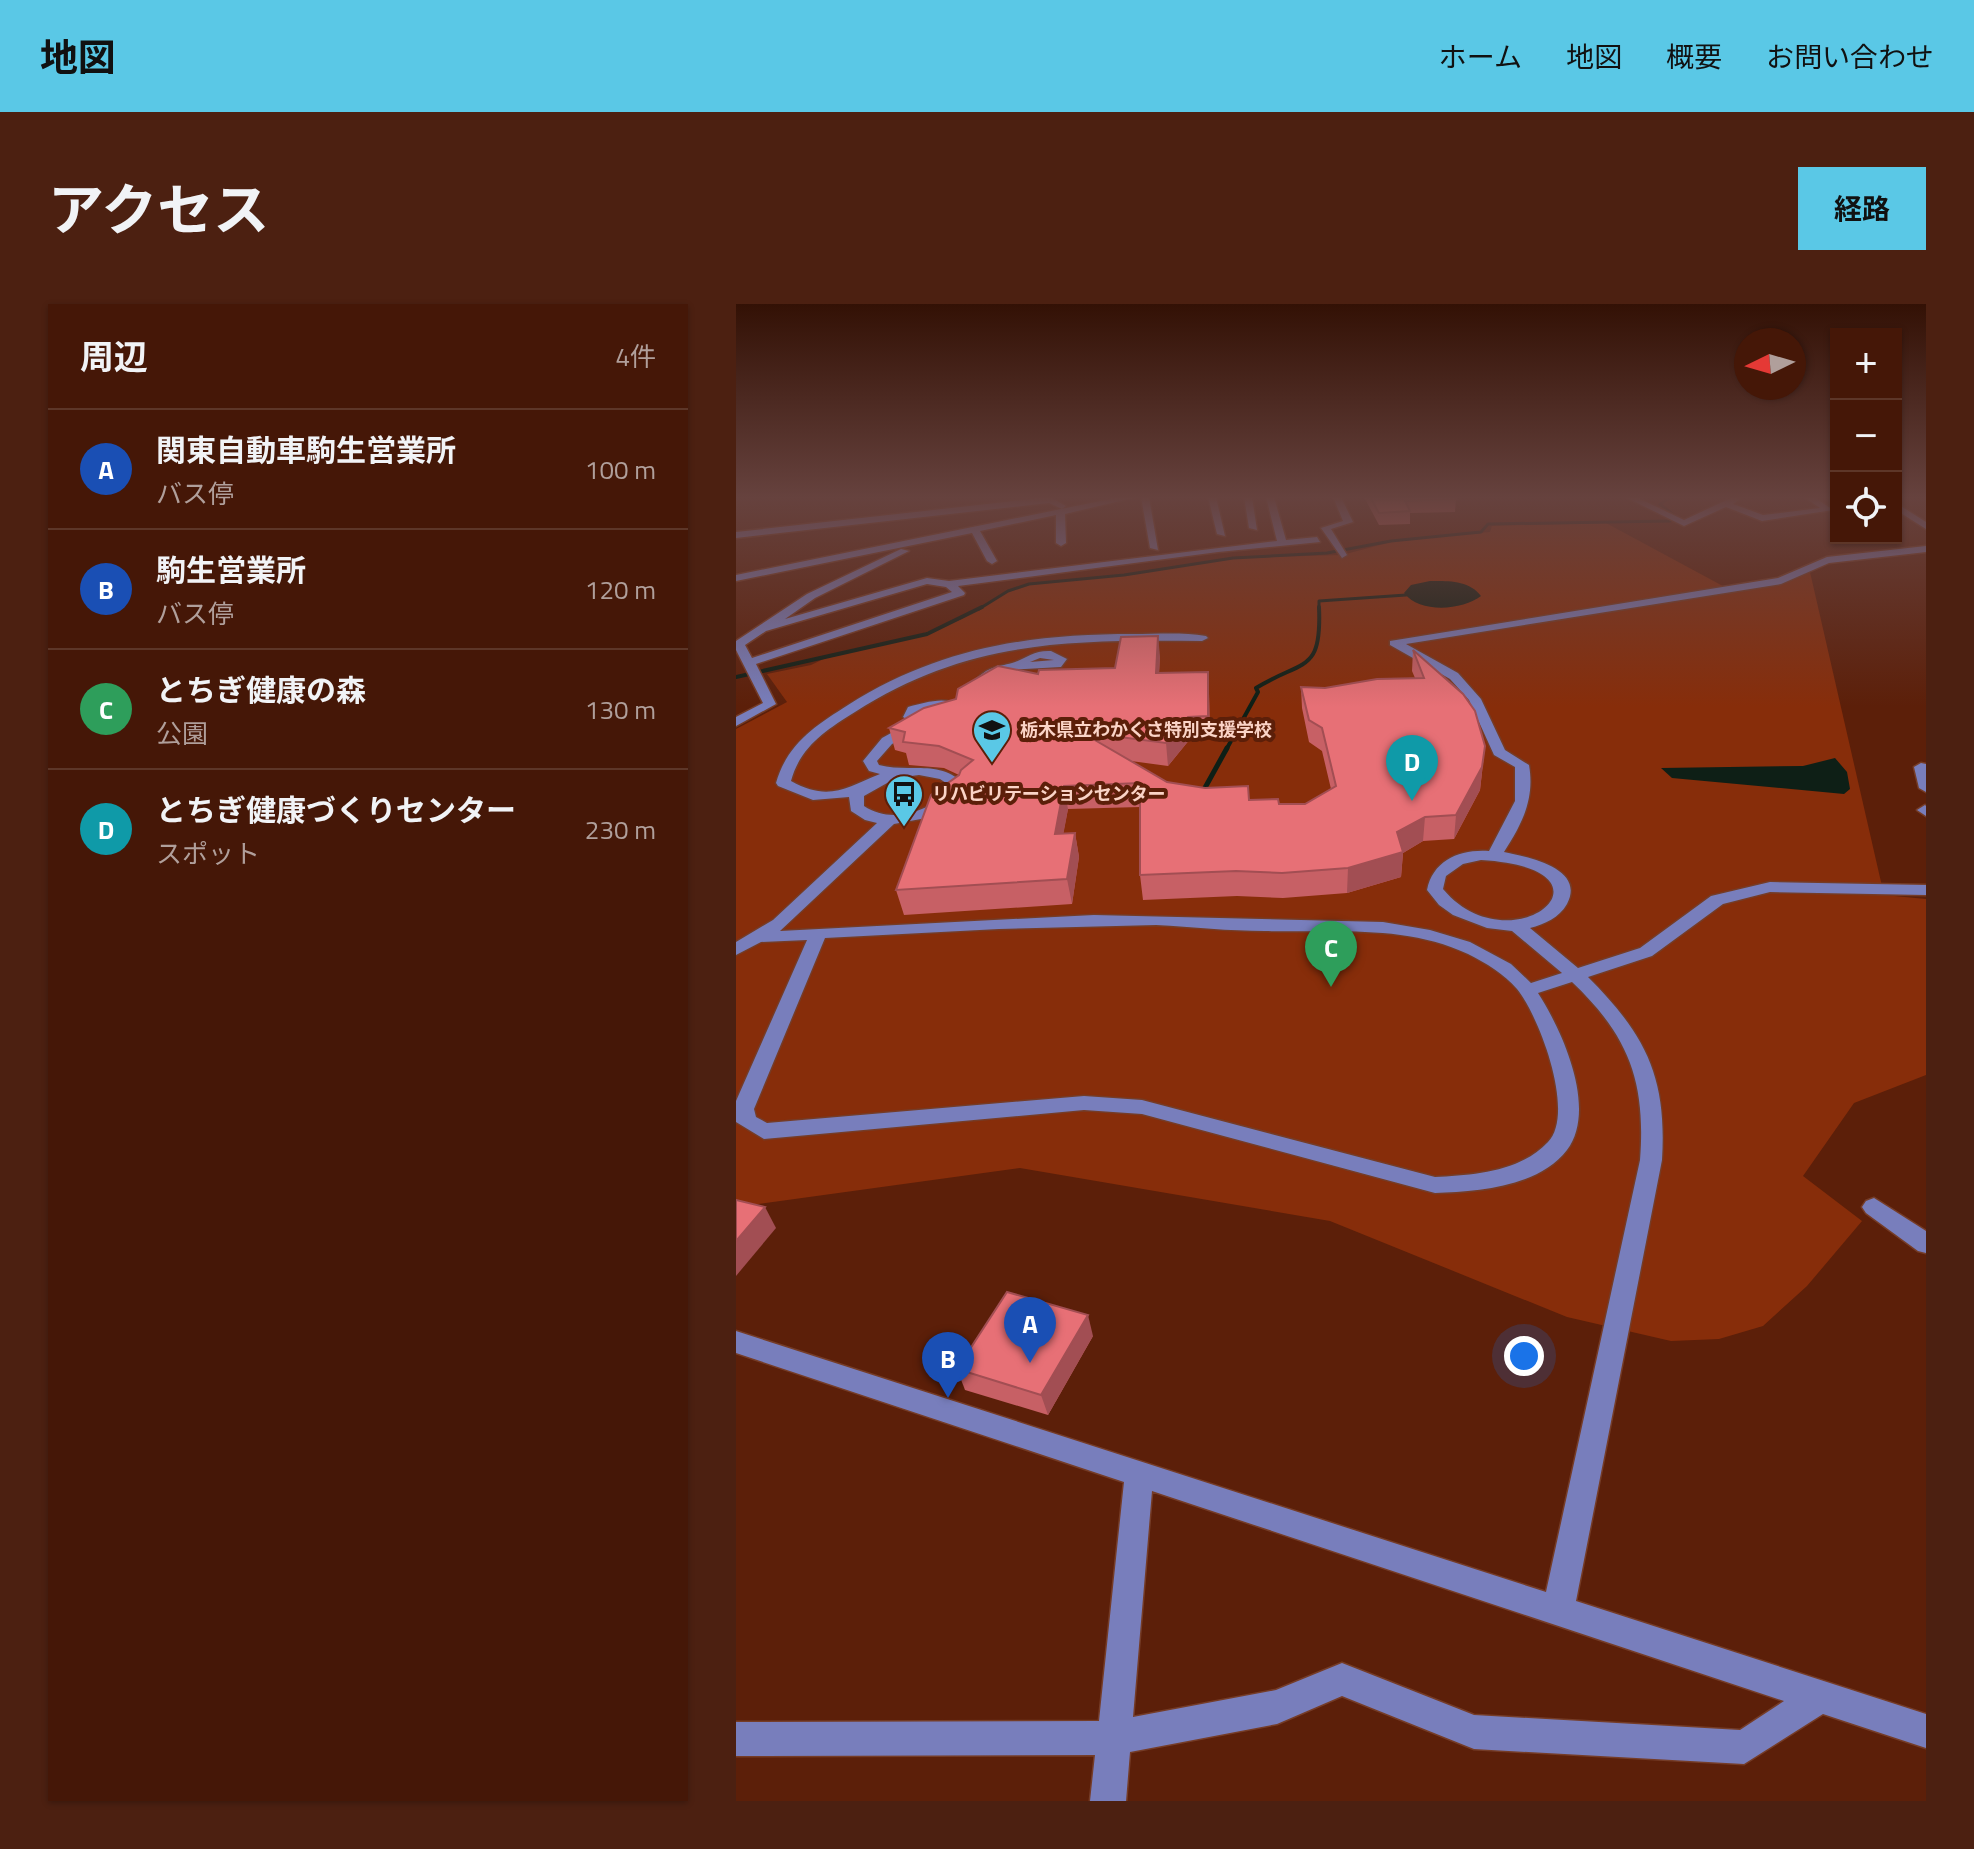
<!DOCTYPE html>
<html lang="ja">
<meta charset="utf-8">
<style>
body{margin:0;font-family:"Titillium Web","Noto Sans JP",sans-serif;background:#4c2011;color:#f1f3f6}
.controls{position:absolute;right:24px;top:24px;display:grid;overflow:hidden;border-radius:0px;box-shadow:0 2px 6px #0004}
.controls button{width:72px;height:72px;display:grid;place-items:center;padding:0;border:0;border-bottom:2px solid #5d3628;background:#451707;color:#f1f3f6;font:40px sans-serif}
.compass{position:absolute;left:998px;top:24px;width:72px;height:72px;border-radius:50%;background:#451707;box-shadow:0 2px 6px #0004;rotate:265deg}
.you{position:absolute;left:788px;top:1052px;width:28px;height:28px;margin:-20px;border:6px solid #fff;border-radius:50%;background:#1a73e8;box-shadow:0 0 0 12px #1a73e833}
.badge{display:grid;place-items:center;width:52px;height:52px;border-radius:50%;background:#5ac8e6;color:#fff;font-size:26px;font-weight:700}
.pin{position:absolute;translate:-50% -66px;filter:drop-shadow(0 2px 4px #0008)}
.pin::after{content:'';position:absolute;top:42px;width:28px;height:24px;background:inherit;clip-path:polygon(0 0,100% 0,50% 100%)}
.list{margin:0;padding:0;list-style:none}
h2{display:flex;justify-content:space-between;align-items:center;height:104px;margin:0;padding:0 32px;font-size:34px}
h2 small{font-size:26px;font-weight:400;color:#b09f9b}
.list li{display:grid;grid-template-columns:52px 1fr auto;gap:24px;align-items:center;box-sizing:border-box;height:120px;padding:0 32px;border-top:2px solid #5d3628}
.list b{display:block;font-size:30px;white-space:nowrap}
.list p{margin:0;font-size:26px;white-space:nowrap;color:#b09f9b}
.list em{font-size:26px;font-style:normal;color:#b09f9b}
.icon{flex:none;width:44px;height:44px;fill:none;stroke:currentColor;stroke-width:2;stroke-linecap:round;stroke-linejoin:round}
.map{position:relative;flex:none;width:1190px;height:1497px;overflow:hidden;border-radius:0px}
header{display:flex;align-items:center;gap:48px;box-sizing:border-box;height:112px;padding:0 40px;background:#5ac8e6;color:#111}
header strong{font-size:38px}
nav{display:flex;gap:44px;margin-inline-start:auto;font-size:28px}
.intro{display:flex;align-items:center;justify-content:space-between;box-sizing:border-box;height:192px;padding:0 48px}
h1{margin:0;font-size:56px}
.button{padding:20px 36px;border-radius:0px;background:#5ac8e6;color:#111;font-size:28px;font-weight:700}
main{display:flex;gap:48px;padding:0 48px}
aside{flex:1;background:#451707;border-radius:0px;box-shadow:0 2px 6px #0004}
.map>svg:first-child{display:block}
</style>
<header>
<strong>地図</strong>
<nav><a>ホーム</a><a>地図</a><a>概要</a><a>お問い合わせ</a></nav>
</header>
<div class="intro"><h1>アクセス</h1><a class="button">経路</a></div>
<main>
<aside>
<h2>周辺<small>4件</small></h2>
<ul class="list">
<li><span class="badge" style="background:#1a4fb4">A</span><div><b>関東自動車駒生営業所</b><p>バス停</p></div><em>100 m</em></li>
<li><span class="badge" style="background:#1a4fb4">B</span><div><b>駒生営業所</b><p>バス停</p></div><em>120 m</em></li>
<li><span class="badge" style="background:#2e9e5b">C</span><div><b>とちぎ健康の森</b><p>公園</p></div><em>130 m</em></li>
<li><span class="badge" style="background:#0f9aa8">D</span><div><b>とちぎ健康づくりセンター</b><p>スポット</p></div><em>230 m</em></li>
</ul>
</aside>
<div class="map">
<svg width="1190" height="1497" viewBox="0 0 1190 1497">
<rect width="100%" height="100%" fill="#5c1f09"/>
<!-- green -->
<path fill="#872d0a" d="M870,219L998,288L1051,278L1074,268L1148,591L1190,595V771L1118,799L1067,872L1126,917L1071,982L1027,1022L983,1035L935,1037L831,1013L594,917L284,864L0,903V425L51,398L31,370L75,361L100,349L185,330L226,315L272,287L293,280L388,271L497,254L606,251L663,236L754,228L756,222Z"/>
<!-- water -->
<g fill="#0e1f16">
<path d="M694,277C712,277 733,276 745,292C727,306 684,310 668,289L675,281Z"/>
<path d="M1099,454L1111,468L1114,485L1108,490L936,474L925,464L1067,462Z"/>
</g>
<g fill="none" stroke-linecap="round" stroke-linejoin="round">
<!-- stream-far2 -->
<g stroke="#0e1f16" stroke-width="3">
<path d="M935,193L924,200L941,214"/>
<path d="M243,305L272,287L293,280L388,271L497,254L591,249L655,237L745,228L752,220L934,217"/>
<path d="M583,305V297L670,291"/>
</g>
<!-- stream-far1 -->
<g stroke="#0e1f16" stroke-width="4">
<path d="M0,373L191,330L246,303"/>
<path d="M490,446L522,388L520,384C567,355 586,370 583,303"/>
</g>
<!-- stream -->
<path stroke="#0e1f16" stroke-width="5" d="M465,491L491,444"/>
<defs>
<g id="minor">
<path d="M314,193L330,202L326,205L313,199L0,234V228Z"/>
<path d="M384,193H401L329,210L330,239L325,242L320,239V211L244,227L261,257L256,260L251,257L236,229L0,277V271Z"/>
<path d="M405,193H413L422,246L414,244Z"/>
<path d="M472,193H480L489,232L481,230Z"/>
<path d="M508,193H516L521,226L513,224Z"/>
<path d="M530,193H538L550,236L581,233L584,238L482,248L222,282L229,289L228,291L20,360L40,400L0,422V413L27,399L0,346V337L71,290L165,245L173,247L79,294L49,315L191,274L213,277L541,237ZM191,280L210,283L216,288L16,354L9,341L30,327Z"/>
<path d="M597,193H605L617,218L595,225L611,251L606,254L585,224L607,217Z"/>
<path d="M889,193H900L948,216L997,193L1004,195L997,200L1027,211L1084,204L1068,193H1078L1097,206L1026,217L990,203L948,222Z"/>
<path d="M1160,199L1190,218V225L1160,206Z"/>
<path d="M1190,242V248L1093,259L1045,280L670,340L722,369L745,395L769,446L793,461C799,495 786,520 768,548C792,553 850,564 831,600C823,614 809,620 794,624L842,664L904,644L975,592L1034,578L1190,581V591L1034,588L987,600L916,652L852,673C910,731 931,773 926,856L840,1297L1190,1410V1444L1087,1410L1008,1460L738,1445L606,1392L541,1420L394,1448L390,1497H354L359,1451L0,1452V1418L363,1417L388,1178L0,1049V1027L810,1288L904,856C910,778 893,732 836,678L802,689C826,726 862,805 831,846C803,883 741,888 699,889L406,810L348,806L28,835L0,818V797L71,636L25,638L0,651V638L37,616L141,519L129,516L115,507L113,493L77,496L42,482L40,479C51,440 79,422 112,401C202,344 292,330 397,330C421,330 447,328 470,332L472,334L466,337C335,336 233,335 119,408C90,426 64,443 55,477C93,498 109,484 144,470L133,467L127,457L146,434L175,418L167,413L172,403C189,399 208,392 222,401L221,404L182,409L181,411L191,418L189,421L156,440L141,457L143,461C172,469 203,455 227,479V492L201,512L158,520L44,627L358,611L647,618L694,626L734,638L775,660L795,679L826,669L776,627L751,624L717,611L703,601L691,586C697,556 724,545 753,547L779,497V463L758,451L733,396L714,375L654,341V337L1042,274L1091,253ZM183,471L204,475L213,481V490C188,508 155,520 128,502V492L160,474ZM745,556C896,565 775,666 707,585L710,572L727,560ZM420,621C457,623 493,627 529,627C597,629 669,620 732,650C750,659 768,670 781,685C803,712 840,809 812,838C784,868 737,871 699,873L406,796L348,792L31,819L20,813L18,805L89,634L263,625ZM416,1187L1048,1397L1004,1426L738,1411L606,1359L540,1386L397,1413Z"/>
<path d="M315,347L331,355L325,363L271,366L250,379L240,376C251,363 261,363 276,359C290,355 297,346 315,347ZM304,354L318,356L294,358Z"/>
<path d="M1185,459L1190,460V488L1183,484L1178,463Z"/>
<path d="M1189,501L1190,502V512L1181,506Z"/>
<path d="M1138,894L1190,927V949L1182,947L1130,909L1126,903L1130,897Z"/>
</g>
</defs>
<!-- minor casing -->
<use href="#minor" stroke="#753c27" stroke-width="3"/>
<!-- minor -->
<use href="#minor" fill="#787ebc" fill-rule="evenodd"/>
</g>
<!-- wall -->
<g fill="#c76065">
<path d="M628,193H718L720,195L719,208L674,209V220L643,221Z"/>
<path d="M677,346L749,442L744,486L718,535L687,537L667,549L665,573L611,589L547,594L501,592L407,596L404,571V503L332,505L327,530L339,529L343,553L336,600L168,611L160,586L223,471L208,464L173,461L170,449L159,446L153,424L302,370L379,364L424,352L423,369L473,389L474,434L454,435L432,462L395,457L431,478L513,496L543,500H569L595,485L586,447L573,438L566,404L565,383L589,384L679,374L676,367Z"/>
<path d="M357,1032L312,1111L229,1086L221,1065Z"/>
</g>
<!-- shaded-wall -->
<g fill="#a24e53">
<path d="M422,332L424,352L422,390L420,369Z"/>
<path d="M472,368L473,389L474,434L472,412Z"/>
<path d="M452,413L454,435L432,462L430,439Z"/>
<path d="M749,442L744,486L718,535L720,511Z"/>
<path d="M328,482L332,505L323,554L319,530Z"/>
<path d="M689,513L687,537L667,549L665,573L611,589L612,564L661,528Z"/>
<path d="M339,529L343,553L336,600L331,575Z"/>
<path d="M29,903L40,924L0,972V937Z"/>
<path d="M352,1011L357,1032L312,1111L305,1091Z"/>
</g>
<!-- building -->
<g fill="#e77076" stroke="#a24e53" stroke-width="2">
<path d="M634,193H718L720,195L669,197L674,207L643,209Z"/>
<path d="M422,332L420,369L472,368V412L452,413L430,439L345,428L431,478L469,484L512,482L513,496L542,495L543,500H569L600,482L586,424L573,416L565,383L589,384L641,375L688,374L677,346L727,390L739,407L749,442L746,463L720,511L689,513L661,528L667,548L612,564L546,569L500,567L404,571V479L328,482L319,530L339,529L331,575L160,586L195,491L223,471L225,466L237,456L203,442L167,438L169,428L153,424L188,404L220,395L222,385L262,362L302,370L303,366L379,364L385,333Z"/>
<path d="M0,896L29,903L0,937Z"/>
<path d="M271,988L352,1011L305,1091L221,1065Z"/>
</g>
<!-- sky -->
<linearGradient id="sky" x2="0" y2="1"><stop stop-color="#331105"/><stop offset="0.48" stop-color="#66423e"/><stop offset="1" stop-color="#66423e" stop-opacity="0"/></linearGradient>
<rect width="1190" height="403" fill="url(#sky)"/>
<!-- icons -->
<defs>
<symbol id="school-pin" viewBox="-11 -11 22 30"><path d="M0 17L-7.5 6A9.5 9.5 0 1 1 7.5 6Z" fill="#5ac8e6" stroke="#5c1f09"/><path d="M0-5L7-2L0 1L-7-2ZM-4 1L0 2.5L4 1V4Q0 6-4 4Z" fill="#111"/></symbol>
<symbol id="bus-pin" viewBox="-11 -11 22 30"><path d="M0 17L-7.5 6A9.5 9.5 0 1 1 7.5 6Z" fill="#5ac8e6" stroke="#5c1f09"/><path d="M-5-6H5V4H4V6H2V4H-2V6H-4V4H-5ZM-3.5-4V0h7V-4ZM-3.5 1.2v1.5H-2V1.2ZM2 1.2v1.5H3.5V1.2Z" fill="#111"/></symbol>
</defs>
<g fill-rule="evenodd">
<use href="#school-pin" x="234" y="404" width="44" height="60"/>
<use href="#bus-pin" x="146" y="468" width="44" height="60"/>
</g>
<g text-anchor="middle" stroke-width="8" stroke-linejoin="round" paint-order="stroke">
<!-- far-poi labels -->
<g font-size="18" font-weight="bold" fill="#fbd4c7" stroke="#5c1f09" text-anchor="start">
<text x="284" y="432">栃木県立わかくさ特別支援学校</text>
<text x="196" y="496">リハビリテーションセンター</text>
</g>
</g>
</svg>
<div class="controls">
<button>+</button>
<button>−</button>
<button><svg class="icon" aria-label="locate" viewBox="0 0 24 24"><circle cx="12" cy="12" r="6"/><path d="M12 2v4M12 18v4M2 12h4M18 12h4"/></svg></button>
</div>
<svg class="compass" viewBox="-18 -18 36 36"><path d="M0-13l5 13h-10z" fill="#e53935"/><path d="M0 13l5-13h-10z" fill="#b09f9b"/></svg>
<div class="you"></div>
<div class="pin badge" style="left:294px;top:1059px;background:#1a4fb4">A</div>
<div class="pin badge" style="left:212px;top:1094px;background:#1a4fb4">B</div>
<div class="pin badge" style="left:595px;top:683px;background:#2e9e5b">C</div>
<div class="pin badge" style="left:676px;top:497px;background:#0f9aa8">D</div>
</div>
</main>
